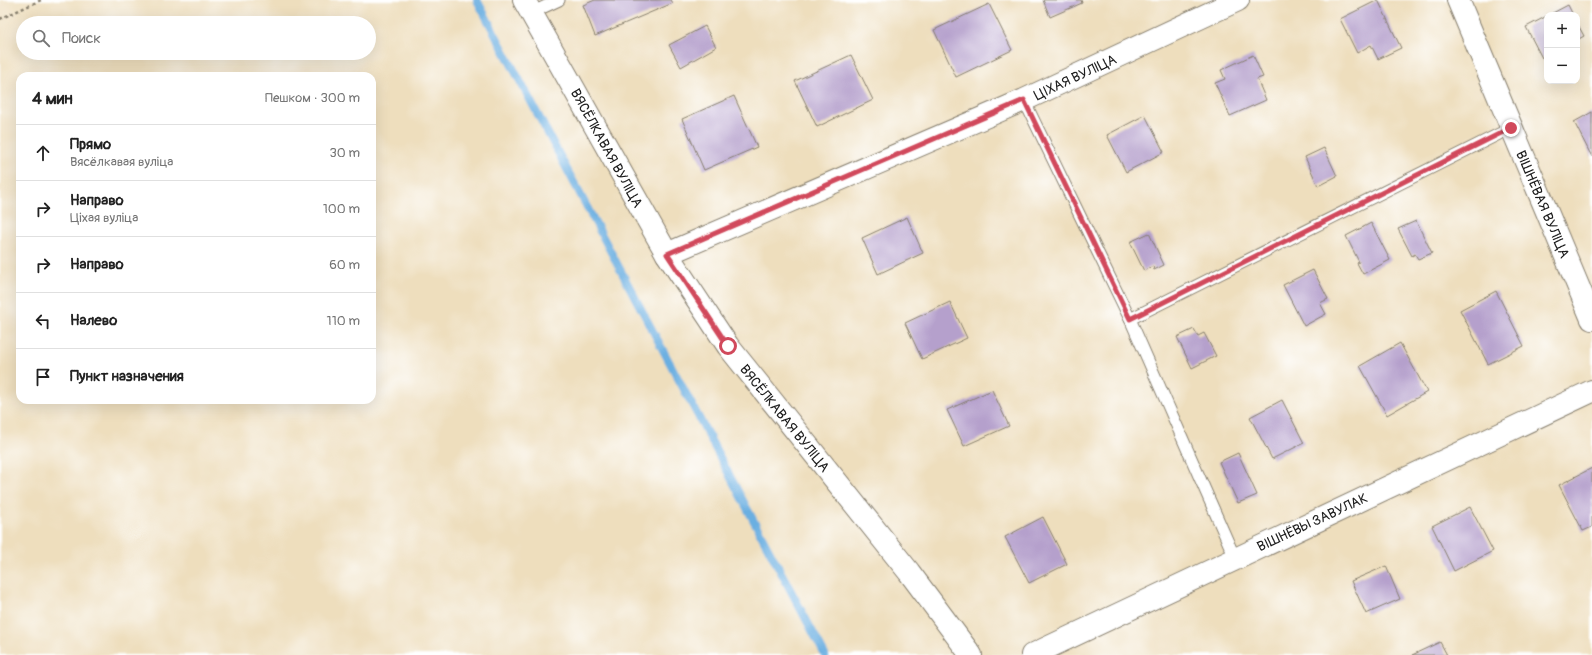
<!DOCTYPE html>
<html lang="ru">
<meta charset="utf-8">
<style>
body{margin:0;font-family:Pangolin,sans-serif;background:#f6f6f6;color:#222}
.controls{position:absolute;right:12px;top:12px;display:grid;overflow:hidden;border-radius:8px;box-shadow:0 4px 16px #0002}
.controls button{width:36px;height:36px;display:grid;place-items:center;padding:0;border:0;border-bottom:1px solid #e0e0e0;background:#fff;color:#222;font:20px sans-serif}
.stop{position:absolute;width:12px;height:12px;margin:-9px;border:3px solid #d1495b;border-radius:50%;background:#fff}
.stop.end{background:#d1495b;border-color:#fff;box-shadow:0 1px 4px #0008}
.list{margin:0;padding:0;list-style:none}
h2{display:flex;justify-content:space-between;align-items:center;height:52px;margin:0;padding:0 16px;font-size:17px}
h2 small{font-size:13px;font-weight:400;color:#767676}
.list li{display:grid;grid-template-columns:26px 1fr auto;gap:12px;align-items:center;box-sizing:border-box;height:56px;padding:0 16px;border-top:1px solid #e0e0e0}
.list b{display:block;font-size:15px;white-space:nowrap}
.list p{margin:0;font-size:13px;white-space:nowrap;color:#767676}
.list em{font-size:13px;font-style:normal;color:#767676}
.icon{flex:none;width:22px;height:22px;fill:none;stroke:currentColor;stroke-width:2;stroke-linecap:round;stroke-linejoin:round}
.map{position:relative;flex:none;width:1592px;height:655px;overflow:hidden}
.search{position:absolute;background:#fff;box-shadow:0 4px 16px #0002;left:16px;top:16px;width:360px;height:44px;display:flex;align-items:center;gap:10px;box-sizing:border-box;padding:0 14px;border-radius:22px;color:#767676;font-size:15px}
.panel{position:absolute;background:#fff;box-shadow:0 4px 16px #0002;left:16px;top:72px;width:360px;height:332px;border-radius:12px}
.map>svg:first-child{display:block}
</style>
<div class="map">
<svg width="1592" height="655" viewBox="0 0 1592 655">
<rect width="100%" height="100%" fill="#fff"/>
<filter id="ink" filterUnits="userSpaceOnUse"><feTurbulence type="fractalNoise" baseFrequency=".025" numOctaves="2"/><feDisplacementMap in="SourceGraphic" scale="8" xChannelSelector="R" yChannelSelector="G"/><feConvolveMatrix kernelMatrix="1 2 1 2 8 2 1 2 1" color-interpolation-filters="sRGB"/></filter>
<filter id="wash" filterUnits="userSpaceOnUse"><feTurbulence type="fractalNoise" baseFrequency=".012" numOctaves="4" result="noise"/><feDisplacementMap in="SourceGraphic" scale="16" xChannelSelector="R" yChannelSelector="G"/><feGaussianBlur stdDeviation="0.9" result="paint"/><feColorMatrix in="noise" values="0 0 0 0 0 0 0 0 0 0 0 0 0 0 0 0 0 1.4 0 .05"/><feComposite in="paint" operator="in"/></filter>
<g filter="url(#wash)">
<rect width="100%" height="100%" fill="#eedebd"/>
<g fill="none" stroke-linecap="round" stroke-linejoin="round">
<!-- stream -->
<path stroke="#6bafe1" stroke-width="8" d="M477,0L825,655"/>
</g>
<g id="blocks">
<!-- building -->
<g fill="#b5a0cc">
<path d="M595,0H671L673,3L595,36L583,5Z"/>
<path d="M1043,0H1081L1082,3L1050,17Z"/>
<path d="M1378,0L1401,48L1378,59L1371,45L1357,53L1340,19Z"/>
<path d="M989,4L1012,50L956,77L934,30Z"/>
<path d="M1568,5L1573,15H1549Z"/>
<path d="M1547,16V55L1542,58L1526,27Z"/>
<path d="M1577,23L1584,36L1577,40Z"/>
<path d="M705,26L716,47L681,67L669,45Z"/>
<path d="M851,55L873,100L817,127L795,81Z"/>
<path d="M1253,55L1263,77L1257,79L1266,100L1230,116L1215,83L1225,79L1221,70Z"/>
<path d="M734,96L757,147L704,170L682,119Z"/>
<path d="M1592,112V157L1574,122Z"/>
<path d="M1145,115L1164,152L1126,172L1107,135Z"/>
<path d="M1324,148L1337,176L1318,186L1305,157Z"/>
<path d="M907,217L923,253L878,274L862,238Z"/>
<path d="M1416,221L1432,253L1418,259L1415,254L1412,256L1398,229Z"/>
<path d="M1371,223L1390,260L1363,274L1357,263L1359,262L1346,236Z"/>
<path d="M1149,233L1164,265L1154,270L1153,266L1144,271L1130,242Z"/>
<path d="M1313,270L1328,299L1320,303L1326,314L1304,326L1283,285Z"/>
<path d="M1496,291L1524,346L1488,364L1460,310Z"/>
<path d="M950,302L967,338L922,359L905,323Z"/>
<path d="M1194,329L1198,336L1204,333L1216,356L1192,368L1177,337Z"/>
<path d="M1400,343L1427,392L1387,415L1360,366Z"/>
<path d="M992,390L1009,426L964,446L947,410Z"/>
<path d="M1282,400L1304,443L1272,459L1250,417Z"/>
<path d="M1238,453L1257,495L1238,503L1219,462Z"/>
<path d="M1592,468V527L1583,531L1559,485Z"/>
<path d="M1470,507L1493,551L1454,571L1432,526Z"/>
<path d="M1043,517L1067,564L1029,583L1005,537Z"/>
<path d="M1386,566L1400,599L1366,614L1351,581Z"/>
<path d="M1440,642L1447,655H1412Z"/>
</g>
</g>
</g>
<g filter="url(#ink)">
<use href="#blocks" fill-opacity="0" stroke="#857d6c" stroke-width="1"/>
<g fill="none" stroke-linecap="round" stroke-linejoin="round">
<defs>
<g id="lane">
<path d="M531,13L559,0"/>
<path d="M1024,100L1130,319L1235,558"/>
<path d="M1130,319L1511,128"/>
</g>
<g id="street">
<path d="M524,0L667,254L728,346L909,572L971,655"/>
<path d="M1458,0L1592,319"/>
<path d="M667,254L1024,100L1238,0"/>
<path d="M1032,655L1592,391"/>
</g>
</defs>
<!-- lane casing -->
<use href="#lane" stroke="#857d6c" stroke-width="13"/>
<!-- street casing -->
<use href="#street" stroke="#857d6c" stroke-width="24"/>
<!-- path -->
<path stroke="#857d6c" stroke-width="2.5" stroke-dasharray="3 3" stroke-linecap="butt" d="M0,19L41,0"/>
<!-- lane -->
<use href="#lane" stroke="#fff" stroke-width="11"/>
<!-- street -->
<use href="#street" stroke="#fff" stroke-width="22"/>
</g>
</g>
<g fill="none" stroke-linecap="round" stroke-linejoin="round" filter="url(#ink)">
<!-- route -->
<path stroke="#d1495b" stroke-width="5" d="M728,346L667,254L1024,100L1130,319L1511,128"/>
</g>
<g text-anchor="middle" stroke-width="3" stroke-linejoin="round" paint-order="stroke">
<!-- street labels -->
<g font-size="14" fill="#1c1c1c" stroke="#fff">
<text transform="translate(1075 77) rotate(-25)" y="5">ЦІХАЯ ВУЛІЦА</text>
<text transform="translate(607 148) rotate(61)" y="5">ВЯСЁЛКАВАЯ ВУЛІЦА</text>
<text transform="translate(1543 204) rotate(67)" y="5">ВІШНЁВАЯ ВУЛІЦА</text>
<text transform="translate(785 418) rotate(51)" y="5">ВЯСЁЛКАВАЯ ВУЛІЦА</text>
<text transform="translate(1312 522) rotate(-25)" y="5">ВІШНЁВЫ ЗАВУЛАК</text>
</g>
</g>
</svg>
<div class="controls">
<button>+</button>
<button>−</button>
</div>
<div class="stop" style="left:728px;top:346px"></div>
<div class="stop end" style="left:1511px;top:128px"></div>
<div class="search"><svg class="icon" aria-label="search" viewBox="0 0 24 24"><circle cx="10" cy="10" r="6"/><path d="M15 15l6 6"/></svg>Поиск</div>
<section class="panel">
<h2>4 мин<small>Пешком · 300 m</small></h2>
<ul class="list">
<li><svg class="icon" aria-label="ahead" viewBox="0 0 24 24"><path d="M12 20V5M6 11l6-6 6 6"/></svg><div><b>Прямо</b><p>Вясёлкавая вуліца</p></div><em>30 m</em></li>
<li><svg class="icon" aria-label="right" viewBox="0 0 24 24"><path d="M7 20v-9h11M14 6l5 5-5 5"/></svg><div><b>Направо</b><p>Ціхая вуліца</p></div><em>100 m</em></li>
<li><svg class="icon" aria-label="right" viewBox="0 0 24 24"><path d="M7 20v-9h11M14 6l5 5-5 5"/></svg><div><b>Направо</b></div><em>60 m</em></li>
<li><svg class="icon" aria-label="left" viewBox="0 0 24 24"><path d="M17 20v-9H6M10 6l-5 5 5 5"/></svg><div><b>Налево</b></div><em>110 m</em></li>
<li><svg class="icon" aria-label="arrive" viewBox="0 0 24 24"><path d="M6 21V4h12l-3 4 3 4H6"/></svg><div><b>Пункт назначения</b></div></li>
</ul>
</section>
</div>
